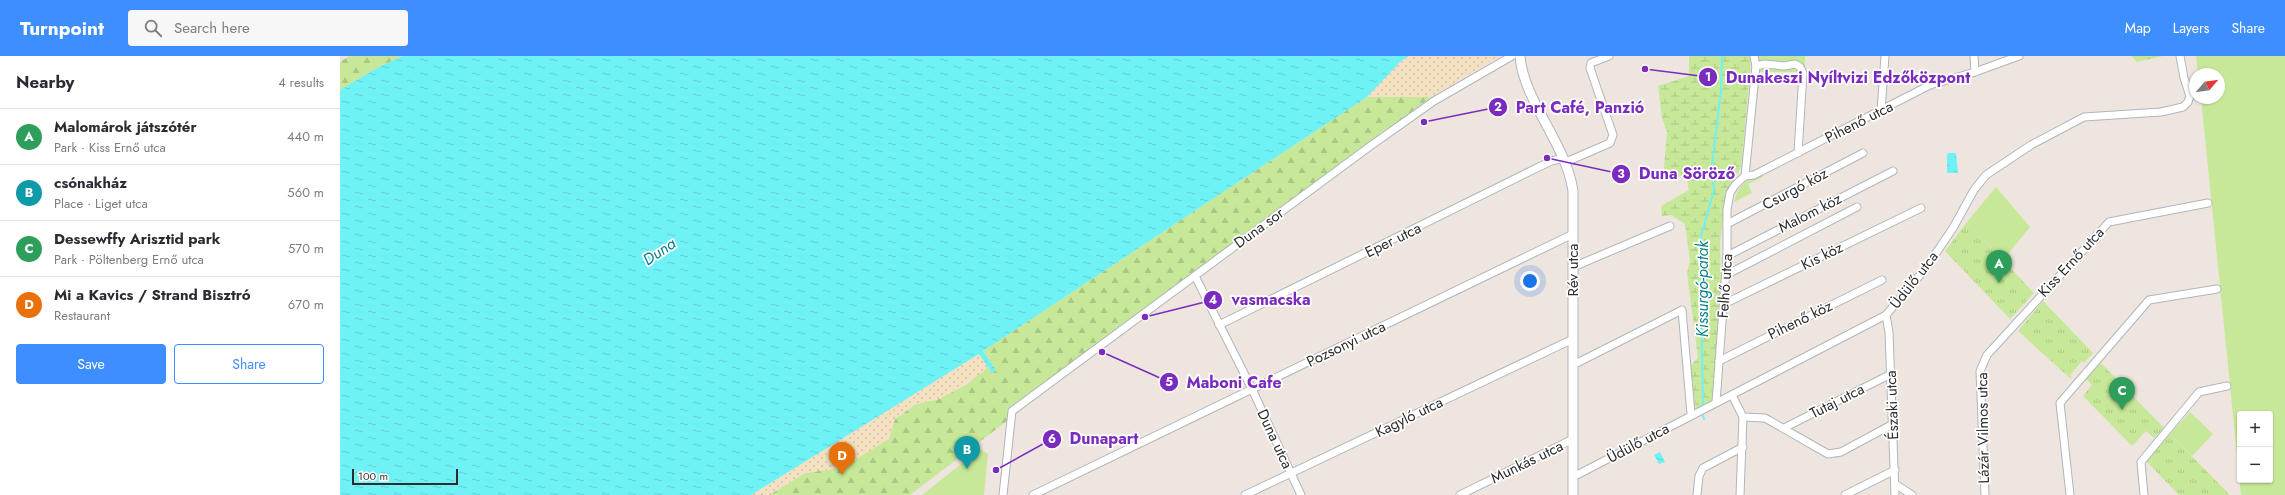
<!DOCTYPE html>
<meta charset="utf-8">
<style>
body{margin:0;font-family:Jost,sans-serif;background:#f7f7f7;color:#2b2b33}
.controls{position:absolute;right:12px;bottom:12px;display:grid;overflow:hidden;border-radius:4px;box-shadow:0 1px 3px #0004}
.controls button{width:36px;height:36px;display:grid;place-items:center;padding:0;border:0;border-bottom:1px solid #e1e1e2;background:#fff;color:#2b2b33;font:20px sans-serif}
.compass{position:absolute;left:1849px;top:12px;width:36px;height:36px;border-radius:50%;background:#fff;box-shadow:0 1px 3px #0004;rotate:61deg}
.scale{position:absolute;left:12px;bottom:10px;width:106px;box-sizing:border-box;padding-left:4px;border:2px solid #2d2d2d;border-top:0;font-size:11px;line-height:14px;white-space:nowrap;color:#2d2d2d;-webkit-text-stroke:3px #fff;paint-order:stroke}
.you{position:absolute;left:1190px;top:225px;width:14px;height:14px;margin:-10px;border:3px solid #fff;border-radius:50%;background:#1a73e8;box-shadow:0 0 0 6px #1a73e833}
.badge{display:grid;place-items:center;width:26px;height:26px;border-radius:50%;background:#3d8fff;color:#fff;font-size:13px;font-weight:700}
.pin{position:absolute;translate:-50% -33px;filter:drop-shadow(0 1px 2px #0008)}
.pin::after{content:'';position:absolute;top:21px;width:14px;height:12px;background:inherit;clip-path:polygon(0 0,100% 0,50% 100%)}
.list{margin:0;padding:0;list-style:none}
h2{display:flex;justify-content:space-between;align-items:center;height:52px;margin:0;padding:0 16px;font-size:17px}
h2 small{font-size:13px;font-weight:400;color:#7c7c81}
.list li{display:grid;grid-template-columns:26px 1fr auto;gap:12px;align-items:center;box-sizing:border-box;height:56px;padding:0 16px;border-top:1px solid #e1e1e2}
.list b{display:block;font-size:15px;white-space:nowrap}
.list p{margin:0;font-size:13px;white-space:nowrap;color:#7c7c81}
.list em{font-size:13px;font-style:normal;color:#7c7c81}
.actions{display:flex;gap:8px;padding:12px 16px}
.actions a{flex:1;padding:9px 0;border:1px solid #3d8fff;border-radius:4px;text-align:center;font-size:14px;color:#3d8fff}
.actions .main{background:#3d8fff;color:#fff}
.icon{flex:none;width:22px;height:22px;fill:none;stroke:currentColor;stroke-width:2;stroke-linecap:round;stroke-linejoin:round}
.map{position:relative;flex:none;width:1945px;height:439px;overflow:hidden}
header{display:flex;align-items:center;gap:24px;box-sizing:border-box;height:56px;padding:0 20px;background:#3d8fff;color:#fff}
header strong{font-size:19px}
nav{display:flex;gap:22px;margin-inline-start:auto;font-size:14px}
.search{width:280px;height:36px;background:#f7f7f7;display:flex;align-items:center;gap:10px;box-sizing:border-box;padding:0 14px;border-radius:4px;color:#7c7c81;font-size:15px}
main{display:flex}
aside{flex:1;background:#fff}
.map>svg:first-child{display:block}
</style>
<header>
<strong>Turnpoint</strong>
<div class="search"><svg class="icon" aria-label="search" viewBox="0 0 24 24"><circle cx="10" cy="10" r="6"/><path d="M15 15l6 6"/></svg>Search here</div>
<nav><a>Map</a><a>Layers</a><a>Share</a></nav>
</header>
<main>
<aside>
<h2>Nearby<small>4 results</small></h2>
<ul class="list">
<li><span class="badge" style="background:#2e9e5b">A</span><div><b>Malomárok játszótér</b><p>Park · Kiss Ernő utca</p></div><em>440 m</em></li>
<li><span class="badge" style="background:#0f9aa8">B</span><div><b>csónakház</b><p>Place · Liget utca</p></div><em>560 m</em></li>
<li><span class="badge" style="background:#2e9e5b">C</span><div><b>Dessewffy Arisztid park</b><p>Park · Pöltenberg Ernő utca</p></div><em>570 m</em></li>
<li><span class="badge" style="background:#e8710a">D</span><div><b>Mi a Kavics / Strand Bisztró</b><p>Restaurant</p></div><em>670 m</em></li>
</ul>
<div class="actions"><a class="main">Save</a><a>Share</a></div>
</aside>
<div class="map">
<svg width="1945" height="439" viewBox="0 0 1945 439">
<defs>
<pattern id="forest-firs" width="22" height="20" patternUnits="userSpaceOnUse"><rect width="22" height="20" fill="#c7e899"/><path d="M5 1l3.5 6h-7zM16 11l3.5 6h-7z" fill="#abc784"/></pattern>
<pattern id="wetland-marsh" width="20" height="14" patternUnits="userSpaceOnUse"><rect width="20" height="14" fill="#c7e899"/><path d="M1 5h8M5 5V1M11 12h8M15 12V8" fill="none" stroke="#abc784"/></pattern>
<pattern id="sand-dots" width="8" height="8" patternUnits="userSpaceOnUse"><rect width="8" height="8" fill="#f5e1c2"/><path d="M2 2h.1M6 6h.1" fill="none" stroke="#d2c1a7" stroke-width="1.8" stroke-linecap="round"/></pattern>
<pattern id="park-tufts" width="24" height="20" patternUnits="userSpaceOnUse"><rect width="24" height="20" fill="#c7e899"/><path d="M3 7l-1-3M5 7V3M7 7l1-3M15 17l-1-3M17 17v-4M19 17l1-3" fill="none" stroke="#abc784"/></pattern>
<pattern id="water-ripples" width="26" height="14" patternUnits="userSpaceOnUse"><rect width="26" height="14" fill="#6ef2f6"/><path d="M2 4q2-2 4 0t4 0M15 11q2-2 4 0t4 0" fill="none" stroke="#60d0d3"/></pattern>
</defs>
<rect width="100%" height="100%" fill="#efe5df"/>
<!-- grass -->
<g fill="#c7e899" fill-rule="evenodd">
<rect x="1418" y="0" width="47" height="16"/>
<path d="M1856,0H1945V439H1901L1861,42H1879V18H1858ZM1900,358H1930V424H1900Z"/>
<path d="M1422,118L1423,121L1408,128L1412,137L1394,146C1399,128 1405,125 1422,118Z"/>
<path d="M1656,131L1690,171L1663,204L1627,166Z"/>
<path d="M1850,356L1873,378L1852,400L1830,378Z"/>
<path d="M640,393L648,398L644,439H582Z"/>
</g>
<!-- forest -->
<g fill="url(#forest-firs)">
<path d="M9,0H63L37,12L0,34V6Z"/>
<path d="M1791,0H1823L1797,6Z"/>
<path d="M1027,41H1091L570,439H429L465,417L485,414L550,376L555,363L576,348L599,343L627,328L648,310L652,317L656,314L643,295Z"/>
</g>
<!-- wetland -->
<path fill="url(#wetland-marsh)" d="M1349,0H1410L1411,6L1401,111L1387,136L1384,155L1380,186L1381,235L1372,347L1356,354L1350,310L1358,302L1347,217L1350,205L1345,168L1331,159L1322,160L1321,150L1349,134L1346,118L1331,124L1324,112L1327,76L1322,62L1318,30L1349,20Z"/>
<!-- sand -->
<g fill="url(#sand-dots)">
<path d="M1069,0H1160L1091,41H1027L1062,4Z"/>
<path d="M639,298L648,310L643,316L599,343L576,348L555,363L549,383L508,408L495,413L465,417L429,439H411Z"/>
</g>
<!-- park -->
<g fill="url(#park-tufts)">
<path d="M1627,166L1694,237L1670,263L1605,195Z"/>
<path d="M1703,245L1753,297L1744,307L1742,305L1730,319L1732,321L1731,323L1678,275Z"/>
<path d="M1761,307L1824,372L1814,382L1806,375L1792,390L1743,340L1752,329L1746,323Z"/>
<path d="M1830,378L1890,439H1839L1806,405Z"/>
</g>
<!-- water -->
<g fill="url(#water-ripples)">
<path d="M63,0H1069L1062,4L1027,41L643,295L656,314L652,317L639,298L411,439H0V34L37,12Z"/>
<path d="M1608,97H1616L1618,117H1607V99Z"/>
<path d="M1320,396L1325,406L1319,408L1314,399Z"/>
</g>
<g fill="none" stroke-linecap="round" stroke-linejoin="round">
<!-- stream -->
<g stroke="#6ef2f6" stroke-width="2">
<path d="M1363,348L1360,184L1374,134L1372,109L1381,35L1382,0"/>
<path d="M1363,360L1364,363"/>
</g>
<defs>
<g id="minor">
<path d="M1634,0L1635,16"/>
<path d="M1416,10L1425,8L1444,10L1455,8L1460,11L1463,17L1458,97"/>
<path d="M1541,55L1545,0"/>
<path d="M1405,120L1414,119L1590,29L1635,16L1679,0"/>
<path d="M1405,120L1416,10L1414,0"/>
<path d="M1387,168L1523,97"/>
<path d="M1387,200L1553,115"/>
<path d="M1233,211L1330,170"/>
<path d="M1386,219L1517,151"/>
<path d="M855,220L912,333L961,439"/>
<path d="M1384,248L1581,152"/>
<path d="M1546,259L1549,276L1555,439"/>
<path d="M879,269L1211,105L1220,103L1226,106L1270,87L1273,79L1250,12L1251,7L1269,0"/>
<path d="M1379,305L1542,224"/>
<path d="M1233,309L1342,254L1351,358"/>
<path d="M1392,339L1403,361L1400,439"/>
<path d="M1376,346L1387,200V154L1390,137L1395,129L1405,120"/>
<path d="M1403,361L1425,362L1488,398L1501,396L1553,368"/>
<path d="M1444,372L1551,318"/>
<path d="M1233,421L1546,259L1586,212L1613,172L1634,134L1646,119L1691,89L1744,61L1821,56L1843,51L1848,46L1850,40L1844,22L1840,0"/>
<path d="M1555,428L1572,439"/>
<path d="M663,439L672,355L1029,91L1094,45L1172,0"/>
<path d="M693,439L1233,178"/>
<path d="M905,439L1233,283"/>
<path d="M1120,439L1233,383"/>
<path d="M1357,439L1359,420L1363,412L1403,391"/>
<path d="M1505,439L1555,414"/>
<path d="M1645,439L1640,315L1647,299L1769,166L1868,147"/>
<path d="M1730,439L1720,347L1809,244L1877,233"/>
<path d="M1804,439L1801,406L1859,336L1887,330"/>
</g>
<path id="tertiary" d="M1180,0C1183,44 1226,87 1233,135V439"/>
</defs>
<!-- minor casing -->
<use href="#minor" stroke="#afb6bd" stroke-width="9"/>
<!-- tertiary casing -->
<use href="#tertiary" stroke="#afb6bd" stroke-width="11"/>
<!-- minor -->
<use href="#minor" stroke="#fff" stroke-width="7"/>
<!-- tertiary -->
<use href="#tertiary" stroke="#fff" stroke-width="9"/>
</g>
<g text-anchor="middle" stroke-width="3.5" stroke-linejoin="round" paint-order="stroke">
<!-- street labels -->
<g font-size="15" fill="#2d2d2d" stroke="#fff">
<text transform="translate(1519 66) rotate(-27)" y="5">Pihenő utca</text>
<text transform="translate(1455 133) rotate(-28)" y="5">Csurgó köz</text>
<text transform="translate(1470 157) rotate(-27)" y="5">Malom köz</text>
<text transform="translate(919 172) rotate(-36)" y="5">Duna sor</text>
<text transform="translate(1053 184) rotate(-26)" y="5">Eper utca</text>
<text transform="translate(1482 200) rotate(-26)" y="5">Kis köz</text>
<text transform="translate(1731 206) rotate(-47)" y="5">Kiss Ernő utca</text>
<text transform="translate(1233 214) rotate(-90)" y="5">Rév utca</text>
<text transform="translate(1574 224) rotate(-52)" y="5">Üdülő utca</text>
<text transform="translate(1385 230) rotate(-86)" y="5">Felhő utca</text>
<text transform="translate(1460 264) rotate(-26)" y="5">Pihenő köz</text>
<text transform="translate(1006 288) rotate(-26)" y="5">Pozsonyi utca</text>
<text transform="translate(1497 345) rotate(-27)" y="5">Tutaj utca</text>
<text transform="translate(1552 349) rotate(-92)" y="5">Északi utca</text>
<text transform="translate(1069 361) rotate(-26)" y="5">Kagyló utca</text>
<text transform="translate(1643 372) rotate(-91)" y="5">Lázár Vilmos utca</text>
<text transform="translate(935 383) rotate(65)" y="5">Duna utca</text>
<text transform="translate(1298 387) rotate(-28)" y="5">Üdülő utca</text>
<text transform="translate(1187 406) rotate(-26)" y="5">Munkás utca</text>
</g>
<!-- water labels -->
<g font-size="16" font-style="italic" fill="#087d8b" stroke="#fff">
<text transform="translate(319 195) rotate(-34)" y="6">Duna</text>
<text transform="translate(1362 233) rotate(-90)" y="6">Kissurgó-patak</text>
</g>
</g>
<!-- callouts -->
<path fill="none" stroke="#7b2cbf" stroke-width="1.5" d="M1305 13L1368 21M1084 66L1158 51M1207 102L1281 118M805 261L873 244M762 296L829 326M656 414L712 383"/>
<g fill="#7b2cbf" stroke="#fff" stroke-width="1.5">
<circle cx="1305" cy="13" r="4"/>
<circle cx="1084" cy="66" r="4"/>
<circle cx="1207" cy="102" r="4"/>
<circle cx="805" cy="261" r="4"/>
<circle cx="762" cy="296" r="4"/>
<circle cx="656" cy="414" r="4"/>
<circle cx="1368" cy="21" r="10"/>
<circle cx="1158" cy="51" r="10"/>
<circle cx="1281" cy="118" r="10"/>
<circle cx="873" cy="244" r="10"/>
<circle cx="829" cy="326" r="10"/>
<circle cx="712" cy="383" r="10"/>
</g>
<g font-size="12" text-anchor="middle" font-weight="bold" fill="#fff">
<text x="1368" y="25">1</text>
<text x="1158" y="55">2</text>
<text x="1281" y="122">3</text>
<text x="873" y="248">4</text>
<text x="829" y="330">5</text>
<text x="712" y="387">6</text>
</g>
<g font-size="16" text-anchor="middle" font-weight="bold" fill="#7b2cbf" stroke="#fff" stroke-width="3.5" stroke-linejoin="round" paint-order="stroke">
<text x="1508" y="27">Dunakeszi Nyíltvizi Edzőközpont</text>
<text x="1240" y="57">Part Café, Panzió</text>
<text x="1347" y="123">Duna Söröző</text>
<text x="931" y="249">vasmacska</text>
<text x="894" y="332">Maboni Cafe</text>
<text x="764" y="388">Dunapart</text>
</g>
</svg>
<div class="controls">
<button>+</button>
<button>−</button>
</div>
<svg class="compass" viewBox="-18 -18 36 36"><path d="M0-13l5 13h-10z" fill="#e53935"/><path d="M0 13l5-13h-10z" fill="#7c7c81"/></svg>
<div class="scale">100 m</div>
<div class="you"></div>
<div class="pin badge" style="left:1659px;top:227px;background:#2e9e5b">A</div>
<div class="pin badge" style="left:627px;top:413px;background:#0f9aa8">B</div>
<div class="pin badge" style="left:1782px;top:354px;background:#2e9e5b">C</div>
<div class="pin badge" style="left:502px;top:419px;background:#e8710a">D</div>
</div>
</main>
